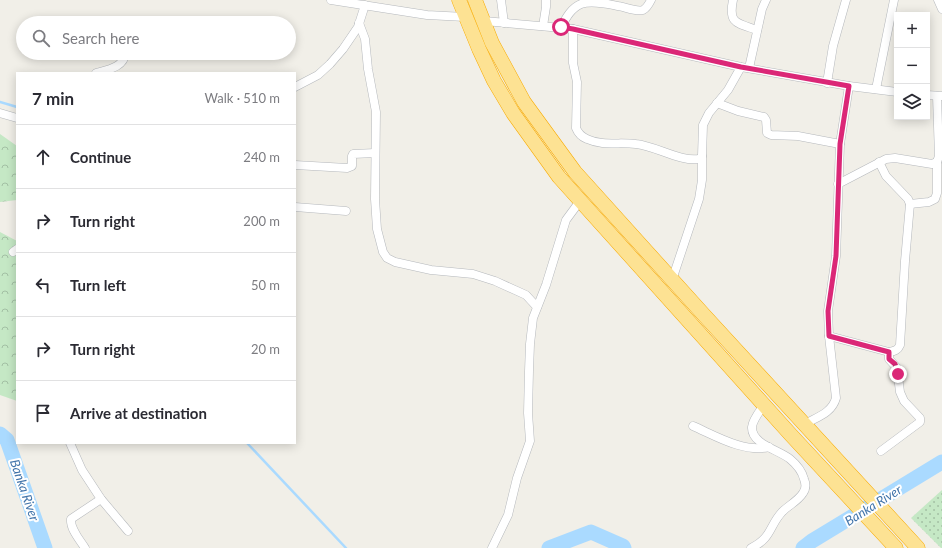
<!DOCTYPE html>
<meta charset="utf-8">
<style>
body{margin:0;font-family:Lato,sans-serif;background:#f2f2f3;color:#2b2b33}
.controls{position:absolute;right:12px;top:12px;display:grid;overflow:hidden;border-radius:0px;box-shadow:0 2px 10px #0003}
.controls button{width:36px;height:36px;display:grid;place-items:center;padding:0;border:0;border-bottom:1px solid #e1e1e2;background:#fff;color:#2b2b33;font:20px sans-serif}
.stop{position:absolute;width:12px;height:12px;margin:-9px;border:3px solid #db2777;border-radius:50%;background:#fff}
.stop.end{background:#db2777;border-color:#fff;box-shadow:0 1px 4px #0008}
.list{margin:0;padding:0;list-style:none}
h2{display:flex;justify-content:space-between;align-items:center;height:52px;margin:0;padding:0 16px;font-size:17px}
h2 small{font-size:13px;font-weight:400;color:#7c7c81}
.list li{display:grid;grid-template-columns:26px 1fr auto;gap:12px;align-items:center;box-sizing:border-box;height:64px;padding:0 16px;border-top:1px solid #e1e1e2}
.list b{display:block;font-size:15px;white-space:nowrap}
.list em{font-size:13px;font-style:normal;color:#7c7c81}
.icon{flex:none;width:22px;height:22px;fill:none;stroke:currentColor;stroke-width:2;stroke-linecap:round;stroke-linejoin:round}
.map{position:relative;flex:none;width:942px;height:548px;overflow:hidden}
.search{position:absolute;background:#fff;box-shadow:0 2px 10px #0003;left:16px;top:16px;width:280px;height:44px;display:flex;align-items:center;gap:10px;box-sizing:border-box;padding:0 14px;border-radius:22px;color:#7c7c81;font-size:15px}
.panel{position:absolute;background:#fff;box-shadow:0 2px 10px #0003;left:16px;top:72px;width:280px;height:372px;border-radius:0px}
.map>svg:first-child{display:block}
</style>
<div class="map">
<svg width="942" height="548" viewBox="0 0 942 548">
<defs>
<pattern id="grass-dots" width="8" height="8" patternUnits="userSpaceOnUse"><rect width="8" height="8" fill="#c5e8c5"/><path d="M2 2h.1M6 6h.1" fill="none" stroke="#a3c0a4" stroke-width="1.8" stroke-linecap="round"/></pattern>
<pattern id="forest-crowns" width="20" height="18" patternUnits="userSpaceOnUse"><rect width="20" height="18" fill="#c5e8c5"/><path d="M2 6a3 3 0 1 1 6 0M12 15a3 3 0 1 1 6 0" fill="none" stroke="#a3c0a4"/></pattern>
</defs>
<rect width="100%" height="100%" fill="#f1efe8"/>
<!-- grass -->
<path fill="url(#grass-dots)" d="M942,490V548H941L911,518Z"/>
<!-- forest -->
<g fill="url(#forest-crowns)">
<path d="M0,134L17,146V200L0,202Z"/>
<path d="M0,232L17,241V401L0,395Z"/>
</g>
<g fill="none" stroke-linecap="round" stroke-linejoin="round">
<!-- stream -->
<g stroke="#aadaff" stroke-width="2.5">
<path d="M0,102L17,107"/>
<path d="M247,443L346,548"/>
</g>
<!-- river -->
<g stroke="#aadaff" stroke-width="15">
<path d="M0,434L7,440L45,548"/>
<path d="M549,548L591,532L623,546L624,548"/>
<path d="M803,548L812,541L942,462"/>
</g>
<defs>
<g id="street">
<path d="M331,0L427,15L465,17"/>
<path d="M501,0L504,23"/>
<path d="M733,0C728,24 737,23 757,30"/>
<path d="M938,0L942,9"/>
<path d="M484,21L573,29L741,67L849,86L897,92"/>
<path d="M359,23L365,39L368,69L376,112L375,199L377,229L383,252L387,258L395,262L431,270L473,274L495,281L526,295L537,307"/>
<path d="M543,26L546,7V0"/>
<path d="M561,27C566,18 571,8 581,4C592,0 608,4 618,6C625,7 636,12 643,10C647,8 649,4 651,0"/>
<path d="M573,29V63L577,82L576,128C578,133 582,137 587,139C602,146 620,142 636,144C656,146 680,162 699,159L702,156L703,125L709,113L728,90L741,67"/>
<path d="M749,68L762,9L766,0"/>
<path d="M96,73C107,70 125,67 125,53"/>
<path d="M827,83L833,46L846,0"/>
<path d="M295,87L318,75L330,64L343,49L358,27L365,5"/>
<path d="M876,89L894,0"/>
<path d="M927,95L942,96"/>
<path d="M717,103L738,111L764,117L766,120L767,133L771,135L798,136L840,144"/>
<path d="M0,113L17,118"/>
<path d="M295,165L347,168L352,166V156L353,154L375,153"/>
<path d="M838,184L886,159L895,158L932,164L937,162L939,156L937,96"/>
<path d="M910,204L929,202L935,199L937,193V162"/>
<path d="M295,207L346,211"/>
<path d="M13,252L17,249"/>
<path d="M672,280L699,199L702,180V156"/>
<path d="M829,336L889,352C895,351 898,350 900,345L905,261L910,204L908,199L886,176L879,162"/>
<path d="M805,424C817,417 832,413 836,398L829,336L828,311L836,256L840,144L849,86"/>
<path d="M693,426C716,436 744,453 769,447"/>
<path d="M70,443L82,470L101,499L128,531"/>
<path d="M881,451L920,422V418L904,401L900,392L897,368L889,359V352"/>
<path d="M85,548C80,540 70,529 71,519L101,499"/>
<path d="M492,548L508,515L517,478L530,441L528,413L529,371L530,344L533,318L546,285L566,220L580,201"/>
<path d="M751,548C772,538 769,526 782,512C789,505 798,501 803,493C806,489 806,484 804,479C802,471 796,464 790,459C779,450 751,444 752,427C753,419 760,411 764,405"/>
</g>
<g id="highway">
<path d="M459,0L479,49L494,81L513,113L559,177L791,435L896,548"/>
<path d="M475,0L492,43L524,102L575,172L704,315L918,548"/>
</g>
</defs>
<!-- street casing -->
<use href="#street" stroke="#b5b8bc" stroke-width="9"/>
<!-- highway casing -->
<use href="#highway" stroke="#f9ab00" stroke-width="15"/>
<!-- street -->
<use href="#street" stroke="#fff" stroke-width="8"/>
<!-- highway -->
<use href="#highway" stroke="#fde293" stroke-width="14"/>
</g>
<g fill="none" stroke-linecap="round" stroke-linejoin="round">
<!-- route -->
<path stroke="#db2777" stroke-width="5" d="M561,27L573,29L741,67L849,86L840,144L836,256L828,311L829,336L889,352V359L895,364L898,374"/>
</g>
<g text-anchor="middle" stroke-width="4" stroke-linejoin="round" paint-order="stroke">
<!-- water labels -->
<g font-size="13" font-style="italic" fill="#4174aa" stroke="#fff">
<text transform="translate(25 490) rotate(71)" y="5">Banka River</text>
<text transform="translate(873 505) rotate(-32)" y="5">Banka River</text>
</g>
</g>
</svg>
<div class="controls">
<button>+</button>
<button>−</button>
<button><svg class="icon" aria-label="layers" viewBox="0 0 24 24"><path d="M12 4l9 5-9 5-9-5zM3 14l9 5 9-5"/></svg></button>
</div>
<div class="stop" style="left:561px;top:27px"></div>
<div class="stop end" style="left:898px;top:374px"></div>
<div class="search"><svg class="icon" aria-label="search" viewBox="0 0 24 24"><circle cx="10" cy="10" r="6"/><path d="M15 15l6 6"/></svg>Search here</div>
<section class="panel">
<h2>7 min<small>Walk · 510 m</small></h2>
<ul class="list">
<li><svg class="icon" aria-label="ahead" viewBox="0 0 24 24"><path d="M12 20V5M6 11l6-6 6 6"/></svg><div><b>Continue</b></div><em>240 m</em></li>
<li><svg class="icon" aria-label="right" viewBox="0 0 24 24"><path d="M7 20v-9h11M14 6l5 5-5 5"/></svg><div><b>Turn right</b></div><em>200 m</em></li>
<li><svg class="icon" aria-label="left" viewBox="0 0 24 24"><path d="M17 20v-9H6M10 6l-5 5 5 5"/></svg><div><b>Turn left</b></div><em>50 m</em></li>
<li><svg class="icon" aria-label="right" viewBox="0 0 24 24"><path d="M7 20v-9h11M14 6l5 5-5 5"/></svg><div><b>Turn right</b></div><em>20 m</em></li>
<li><svg class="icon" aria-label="arrive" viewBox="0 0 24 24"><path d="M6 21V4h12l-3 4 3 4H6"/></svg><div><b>Arrive at destination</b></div></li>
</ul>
</section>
</div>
